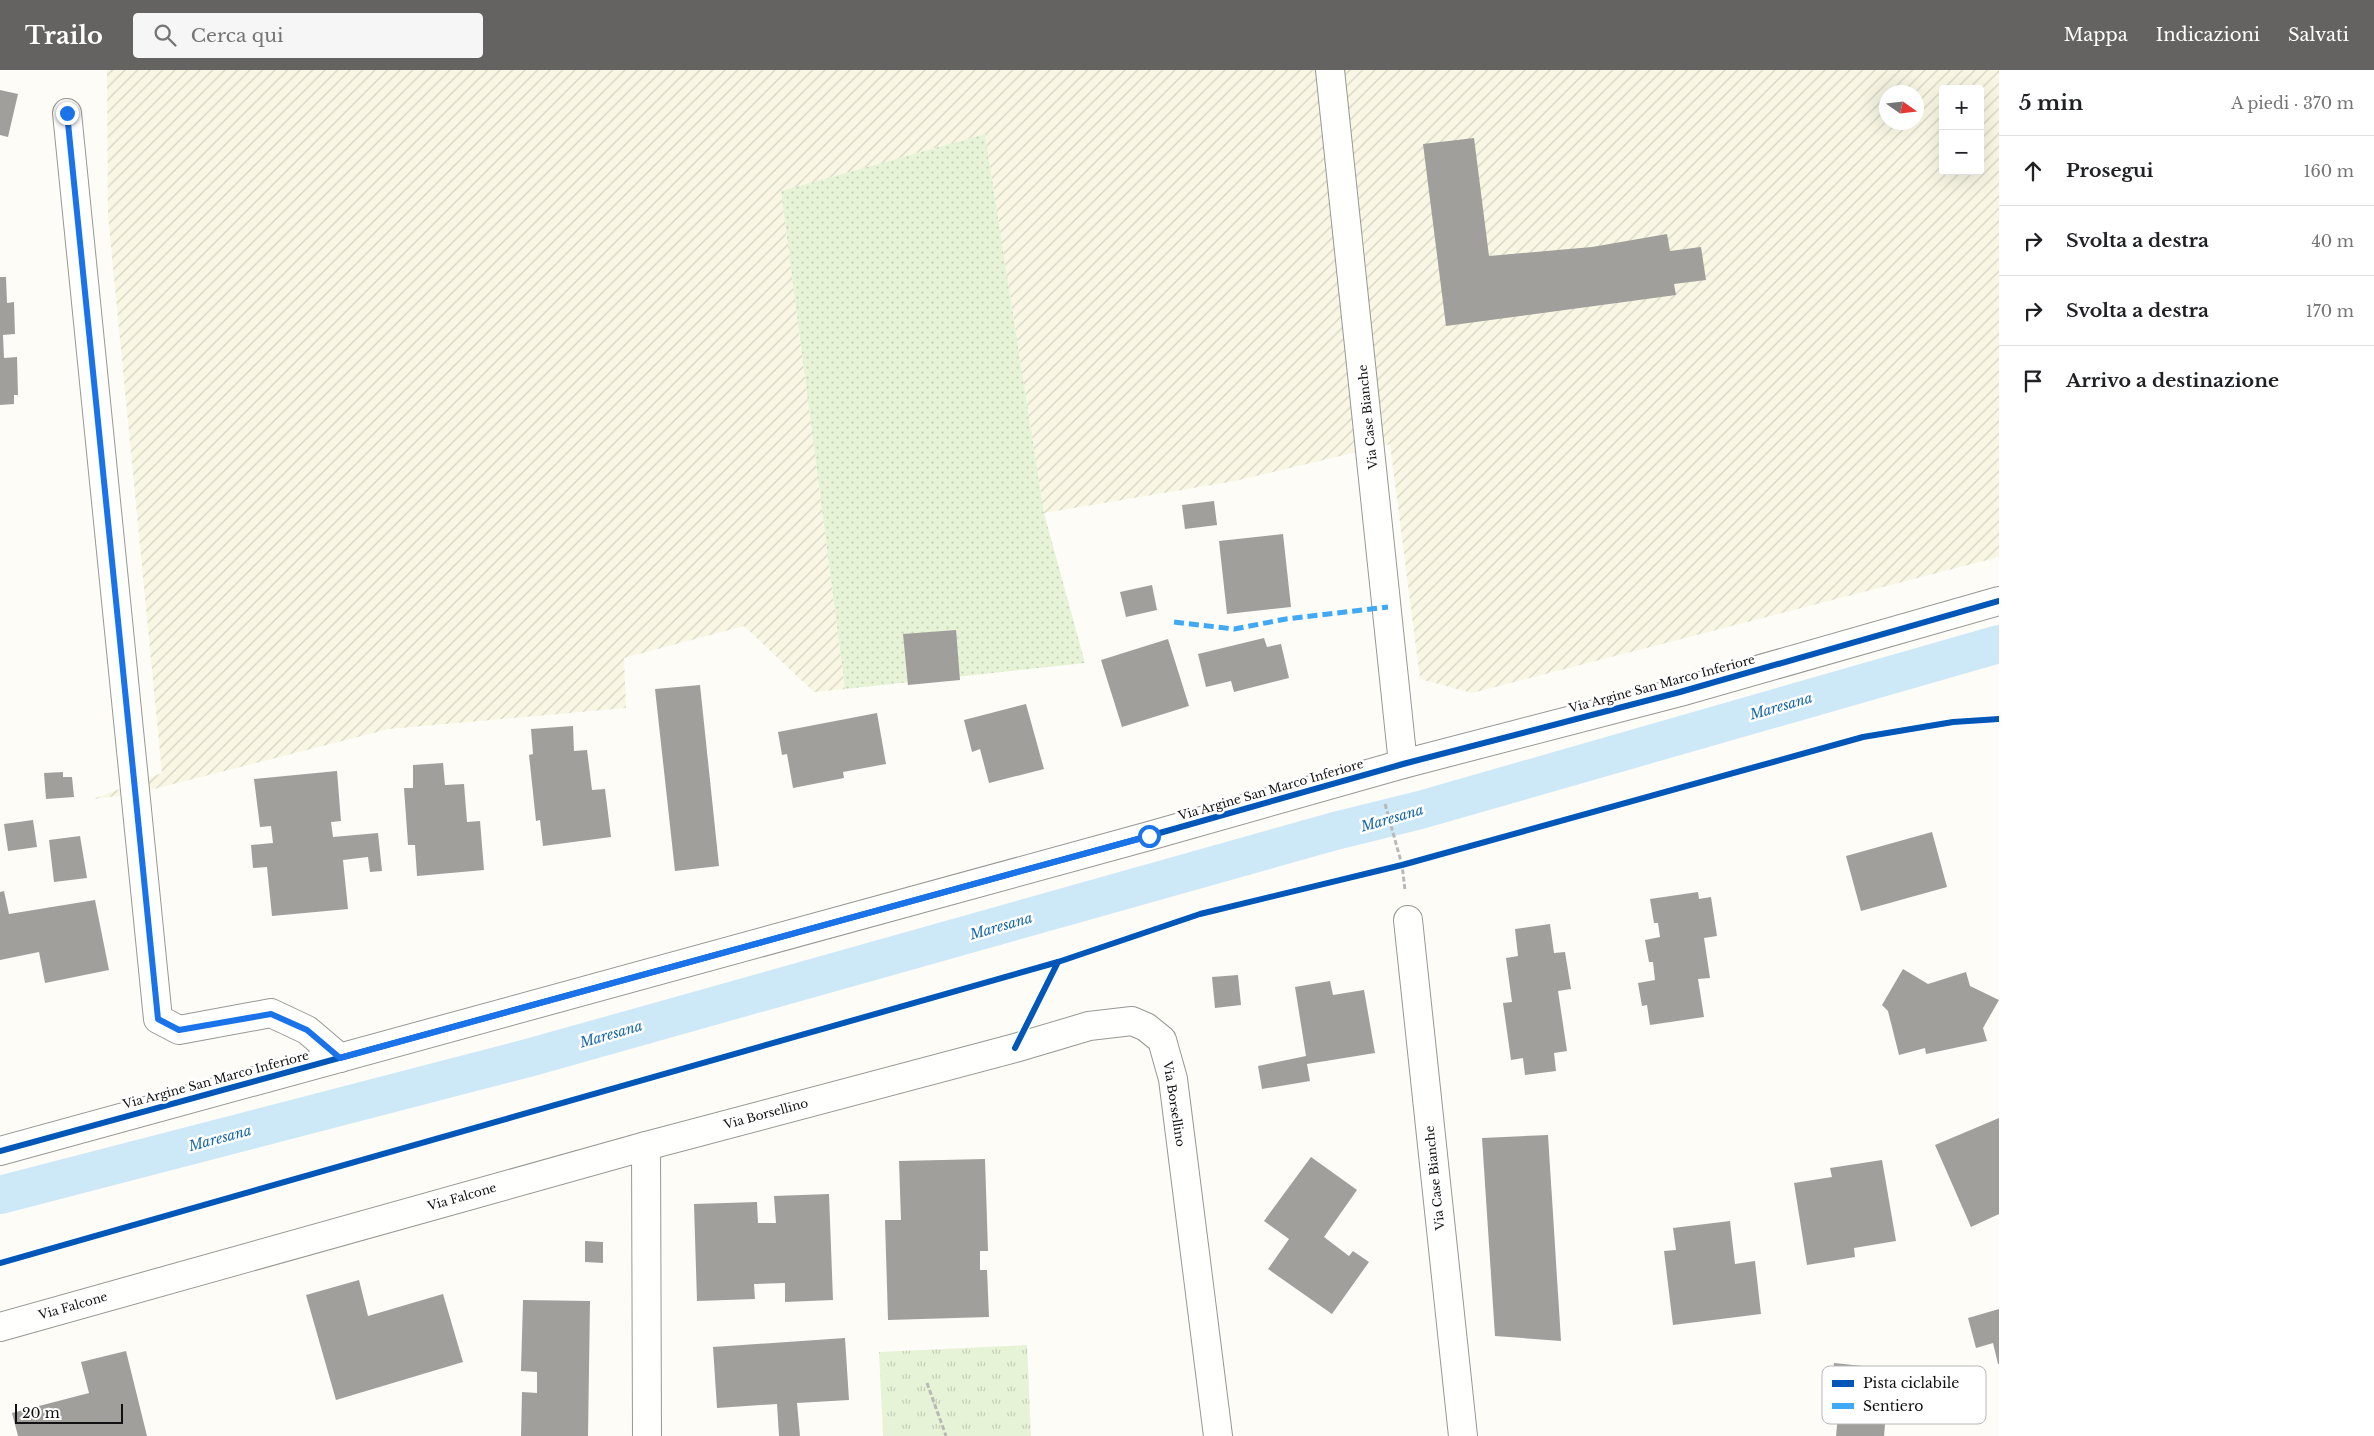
<!DOCTYPE html>
<html lang="it">
<meta charset="utf-8">
<style>
body{margin:0;font-family:"Libre Baskerville",serif;background:#f6f6f6;color:#202124}
.controls{position:absolute;right:15px;top:15px;display:grid;overflow:hidden;border-radius:5px;box-shadow:0 5px 20px #0002}
.controls button{width:45px;height:45px;display:grid;place-items:center;padding:0;border:0;border-bottom:1px solid #e0e0e0;background:#fff;color:#202124;font:25px sans-serif}
.compass{position:absolute;left:1879px;top:15px;width:45px;height:45px;border-radius:50%;background:#fff;box-shadow:0 5px 20px #0002;rotate:104deg}
.scale{position:absolute;left:15px;bottom:12px;width:108px;box-sizing:border-box;padding-left:5px;border:2px solid #111;border-top:0;font-size:14px;line-height:18px;white-space:nowrap;color:#111;-webkit-text-stroke:4px #fff;paint-order:stroke}
.stop{position:absolute;width:15px;height:15px;margin:-11px;border:4px solid #1a73e8;border-radius:50%;background:#fff}
.stop.end{background:#1a73e8;border-color:#fff;box-shadow:0 1px 5px #0008}
.list{margin:0;padding:0;list-style:none}
h2{display:flex;justify-content:space-between;align-items:center;height:65px;margin:0;padding:0 20px;font-size:21px}
h2 small{font-size:16px;font-weight:400;color:#757577}
.list li{display:grid;grid-template-columns:32px 1fr auto;gap:15px;align-items:center;box-sizing:border-box;height:70px;padding:0 20px;border-top:1px solid #e0e0e0}
.list b{display:block;font-size:19px;white-space:nowrap}
.list em{font-size:16px;font-style:normal;color:#757577}
.icon{flex:none;width:28px;height:28px;fill:none;stroke:currentColor;stroke-width:2;stroke-linecap:round;stroke-linejoin:round}
.map{position:relative;flex:none;width:1999px;height:1366px;overflow:hidden}
header{display:flex;align-items:center;gap:30px;box-sizing:border-box;height:70px;padding:0 25px;background:#646362;color:#fff}
header strong{font-size:24px}
nav{display:flex;gap:28px;margin-inline-start:auto;font-size:18px}
.search{width:350px;height:45px;background:#f6f6f6;display:flex;align-items:center;gap:12px;box-sizing:border-box;padding:0 18px;border-radius:5px;color:#757577;font-size:19px}
main{display:flex}
aside{flex:1;background:#fff}
.map>svg:first-child{display:block}
</style>
<header>
<strong>Trailo</strong>
<div class="search"><svg class="icon" aria-label="search" viewBox="0 0 24 24"><circle cx="10" cy="10" r="6"/><path d="M15 15l6 6"/></svg>Cerca qui</div>
<nav><a>Mappa</a><a>Indicazioni</a><a>Salvati</a></nav>
</header>
<main>
<div class="map">
<svg width="1999" height="1366" viewBox="0 0 1999 1366">
<defs>
<pattern id="farmland-furrows" width="10" height="10" patternUnits="userSpaceOnUse" patternTransform="scale(1.25)"><rect width="10" height="10" fill="#f9f7e4"/><path d="M-1 1l2-2M0 10L10 0M9 11l2-2" fill="none" stroke="#d4d3c3"/></pattern>
<pattern id="grass-dots" width="8" height="8" patternUnits="userSpaceOnUse" patternTransform="scale(1.25)"><rect width="8" height="8" fill="#e7f3d7"/><path d="M2 2h.1M6 6h.1" fill="none" stroke="#c5cfb8" stroke-width="1.8" stroke-linecap="round"/></pattern>
<pattern id="park-tufts" width="24" height="20" patternUnits="userSpaceOnUse" patternTransform="scale(1.25)"><rect width="24" height="20" fill="#e7f3d7"/><path d="M3 7l-1-3M5 7V3M7 7l1-3M15 17l-1-3M17 17v-4M19 17l1-3" fill="none" stroke="#c5cfb8"/></pattern>
</defs>
<rect width="100%" height="100%" fill="#fdfcf7"/>
<!-- farmland -->
<path fill="url(#farmland-furrows)" fill-rule="evenodd" d="M107,0H1999V487L1472,623L1420,609L1390,374L1235,411L1044,443L985,64L781,121L845,619L814,622L744,556L624,588L626,638L389,659L134,724L93,729L162,703L108,145ZM1943,19H1980V101H1943ZM1886,22H1916V52H1886Z"/>
<!-- grass -->
<path fill="url(#grass-dots)" d="M985,64L1044,443L1085,593L845,619L781,121Z"/>
<!-- park -->
<path fill="url(#park-tufts)" d="M1027,1275L1031,1366H883L879,1282Z"/>
<g fill="none" stroke-linecap="round" stroke-linejoin="round">
<!-- canal -->
<path stroke="#cde8f7" stroke-width="38" d="M0,1125L528,988L1335,761L1420,740L1999,574"/>
</g>
<!-- building -->
<g fill="#a19f9c">
<path d="M0,20L18,24L8,67L0,65Z"/>
<path d="M1474,68L1489,186L1592,177L1667,164L1670,181L1701,177L1706,210L1674,214L1676,225L1446,256L1423,74Z"/>
<path d="M0,207H6L7,233L14,232L15,264L3,265L4,288L17,287L18,325H14V334L0,335Z"/>
<path d="M1214,431L1217,455L1185,459L1182,435Z"/>
<path d="M1283,464L1291,537L1227,544L1219,471Z"/>
<path d="M1152,515L1157,540L1126,547L1120,522Z"/>
<path d="M956,560L960,610L908,615L903,564Z"/>
<path d="M1264,568L1267,577L1281,574L1289,608L1234,622L1231,611L1206,617L1198,584Z"/>
<path d="M1168,569L1189,636L1122,657L1101,590Z"/>
<path d="M700,615L719,796L675,801L655,619Z"/>
<path d="M1026,634L1044,699L989,713L980,679L972,682L964,650Z"/>
<path d="M877,643L886,694L843,702L844,708L793,718L787,684L782,685L778,662Z"/>
<path d="M573,656L574,681L587,680L592,720L605,719L611,767L543,776L540,750L536,751L529,685L533,684L531,659Z"/>
<path d="M443,693L445,715L464,714L467,752L480,751L484,800L417,806L415,775H408L404,718H413V695Z"/>
<path d="M337,701L341,751L331,752L333,767L378,763L382,801L370,802L368,787L343,790L348,839L272,846L267,797L253,798L251,775L273,773L271,756L260,757L254,709Z"/>
<path d="M63,702V707H72L74,727L46,729L44,703Z"/>
<path d="M33,750L37,777L8,781L4,754Z"/>
<path d="M1932,762L1947,817L1861,841L1846,786Z"/>
<path d="M80,766L87,808L54,812L49,770Z"/>
<path d="M4,821L9,844L95,830L109,900L45,913L39,882L0,890V822Z"/>
<path d="M1698,822L1699,829L1711,827L1717,866L1704,868L1710,908L1698,909L1704,947L1650,955L1647,935L1642,936L1638,913L1655,910L1653,892H1649L1645,870L1660,867L1658,853H1654L1650,829Z"/>
<path d="M1550,854L1554,883L1565,882L1571,919L1558,921L1567,981L1554,983L1556,1001L1525,1005L1523,988L1511,990L1503,933L1512,932L1506,888L1518,886L1515,859Z"/>
<path d="M1903,899L1928,914L1966,902L1970,916L1999,930L1983,958L1987,971L1926,984L1925,978L1899,985L1888,941L1882,935Z"/>
<path d="M1238,905L1241,935L1215,938L1212,907Z"/>
<path d="M1330,911L1333,925L1364,920L1375,983L1307,994L1310,1011L1262,1019L1258,996L1306,986L1295,917Z"/>
<path d="M1999,1048V1144L1971,1157L1935,1075Z"/>
<path d="M1548,1065L1561,1271L1495,1266L1482,1068Z"/>
<path d="M1311,1087L1357,1120L1324,1167L1349,1186L1353,1181L1369,1192L1332,1244L1268,1199L1289,1169L1264,1151Z"/>
<path d="M985,1089L988,1181H980V1200H987L989,1247L888,1250L885,1150H901L899,1091Z"/>
<path d="M1882,1090L1896,1171L1854,1178L1855,1187L1807,1195L1794,1113L1832,1107L1830,1098Z"/>
<path d="M829,1124L833,1230L785,1232V1213L754,1214L755,1229L697,1231L694,1134L757,1132L758,1153H776L774,1126Z"/>
<path d="M1730,1151L1735,1194L1755,1191L1761,1244L1673,1255L1664,1181L1676,1180L1673,1158Z"/>
<path d="M585,1171L603,1172V1193L585,1192Z"/>
<path d="M359,1210L368,1246L443,1224L463,1292L336,1330L306,1225Z"/>
<path d="M523,1230L590,1231L588,1366H521L522,1322L537,1323V1302L521,1301Z"/>
<path d="M1999,1239V1294H1998L1993,1273L1976,1278L1968,1248Z"/>
<path d="M845,1268L849,1330L797,1333L800,1366H779L777,1334L717,1338L713,1277Z"/>
<path d="M126,1281L147,1366H18L12,1343L89,1323L81,1292Z"/>
<path d="M1834,1293L1882,1298L1878,1331L1887,1332L1884,1366H1836L1839,1335L1830,1334Z"/>
</g>
<g fill="none" stroke-linecap="round" stroke-linejoin="round">
<defs>
<g id="minor">
<path d="M1330,0L1403,694"/>
<path d="M67,43L158,949L179,960L271,943L307,960L340,988"/>
<path d="M1408,850L1463,1366"/>
<path d="M646,1076L1015,978L1089,956L1132,951L1146,957L1162,970L1173,1009L1218,1366"/>
<path d="M0,1081L1149,766L1403,694L1680,622L1999,531"/>
<path d="M0,1257L646,1076L647,1366"/>
</g>
</defs>
<!-- minor casing -->
<use href="#minor" stroke="#979795" stroke-width="30"/>
<!-- path -->
<g stroke="#b9b9b8" stroke-width="3" stroke-dasharray="5 2.5" stroke-linecap="butt">
<path d="M1385,734L1402,795L1405,820"/>
<path d="M927,1313L946,1366"/>
</g>
<!-- minor -->
<use href="#minor" stroke="#fffffe" stroke-width="28"/>
<!-- quiet -->
<path stroke="#3fa9f5" stroke-width="5" stroke-dasharray="10 5" stroke-linecap="butt" d="M1174,552L1234,559L1286,549L1388,537"/>
<defs>
<g id="cycleway">
<path d="M1015,978L1058,892"/>
<path d="M0,1081L1149,766L1403,694L1680,622L1999,531"/>
<path d="M0,1193L1058,892L1200,844L1402,795L1863,667L1953,652L1999,649"/>
</g>
</defs>
<!-- cycleway casing -->
<use href="#cycleway" stroke="#fff" stroke-width="9"/>
<!-- cycleway -->
<use href="#cycleway" stroke="#0057b8" stroke-width="6"/>
</g>
<g fill="none" stroke-linecap="round" stroke-linejoin="round">
<!-- route -->
<path stroke="#1a73e8" stroke-width="6" d="M67,43L158,949L179,960L271,944L307,960L340,988L1149,766"/>
</g>
<g text-anchor="middle" stroke-width="5" stroke-linejoin="round" paint-order="stroke">
<!-- street labels -->
<g font-size="12" fill="#111" stroke="#fff">
<text transform="translate(1368 347) rotate(-96)" y="4">Via Case Bianche</text>
<text transform="translate(1662 614) rotate(-15)" y="4">Via Argine San Marco Inferiore</text>
<text transform="translate(1271 720) rotate(-16)" y="4">Via Argine San Marco Inferiore</text>
<text transform="translate(216 1010) rotate(-15)" y="4">Via Argine San Marco Inferiore</text>
<text transform="translate(1174 1034) rotate(81)" y="4">Via Borsellino</text>
<text transform="translate(766 1044) rotate(-15)" y="4">Via Borsellino</text>
<text transform="translate(1435 1108) rotate(-96)" y="4">Via Case Bianche</text>
<text transform="translate(462 1127) rotate(-16)" y="4">Via Falcone</text>
<text transform="translate(73 1236) rotate(-16)" y="4">Via Falcone</text>
</g>
<!-- water labels -->
<g font-size="14" font-style="italic" fill="#1768a6" stroke="#fff">
<text transform="translate(1781 636) rotate(-16)" y="5">Maresana</text>
<text transform="translate(1392 748) rotate(-16)" y="5">Maresana</text>
<text transform="translate(1001 856) rotate(-16)" y="5">Maresana</text>
<text transform="translate(611 964) rotate(-16)" y="5">Maresana</text>
<text transform="translate(220 1068) rotate(-15)" y="5">Maresana</text>
</g>
</g>
<!-- legend -->
<rect x="1822" y="1296" width="164" height="58" rx="8" fill="#fff" stroke="#b8b8b8" stroke-width="1"/>
<rect x="1832" y="1310" width="22" height="7" fill="#0057b8"/>
<rect x="1832" y="1333" width="22" height="6" fill="#3fa9f5"/>
<g font-size="14" fill="#111">
<text x="1863" y="1318">Pista ciclabile</text>
<text x="1863" y="1341">Sentiero</text>
</g>
</svg>
<div class="controls">
<button>+</button>
<button>−</button>
</div>
<svg class="compass" viewBox="-18 -18 36 36"><path d="M0-13l5 13h-10z" fill="#e53935"/><path d="M0 13l5-13h-10z" fill="#757577"/></svg>
<div class="scale">20 m</div>
<div class="stop" style="left:1149px;top:766px"></div>
<div class="stop end" style="left:67px;top:43px"></div>
</div>
<aside>
<h2>5 min<small>A piedi · 370 m</small></h2>
<ul class="list">
<li><svg class="icon" aria-label="ahead" viewBox="0 0 24 24"><path d="M12 20V5M6 11l6-6 6 6"/></svg><div><b>Prosegui</b></div><em>160 m</em></li>
<li><svg class="icon" aria-label="right" viewBox="0 0 24 24"><path d="M7 20v-9h11M14 6l5 5-5 5"/></svg><div><b>Svolta a destra</b></div><em>40 m</em></li>
<li><svg class="icon" aria-label="right" viewBox="0 0 24 24"><path d="M7 20v-9h11M14 6l5 5-5 5"/></svg><div><b>Svolta a destra</b></div><em>170 m</em></li>
<li><svg class="icon" aria-label="arrive" viewBox="0 0 24 24"><path d="M6 21V4h12l-3 4 3 4H6"/></svg><div><b>Arrivo a destinazione</b></div></li>
</ul>
</aside>
</main>
